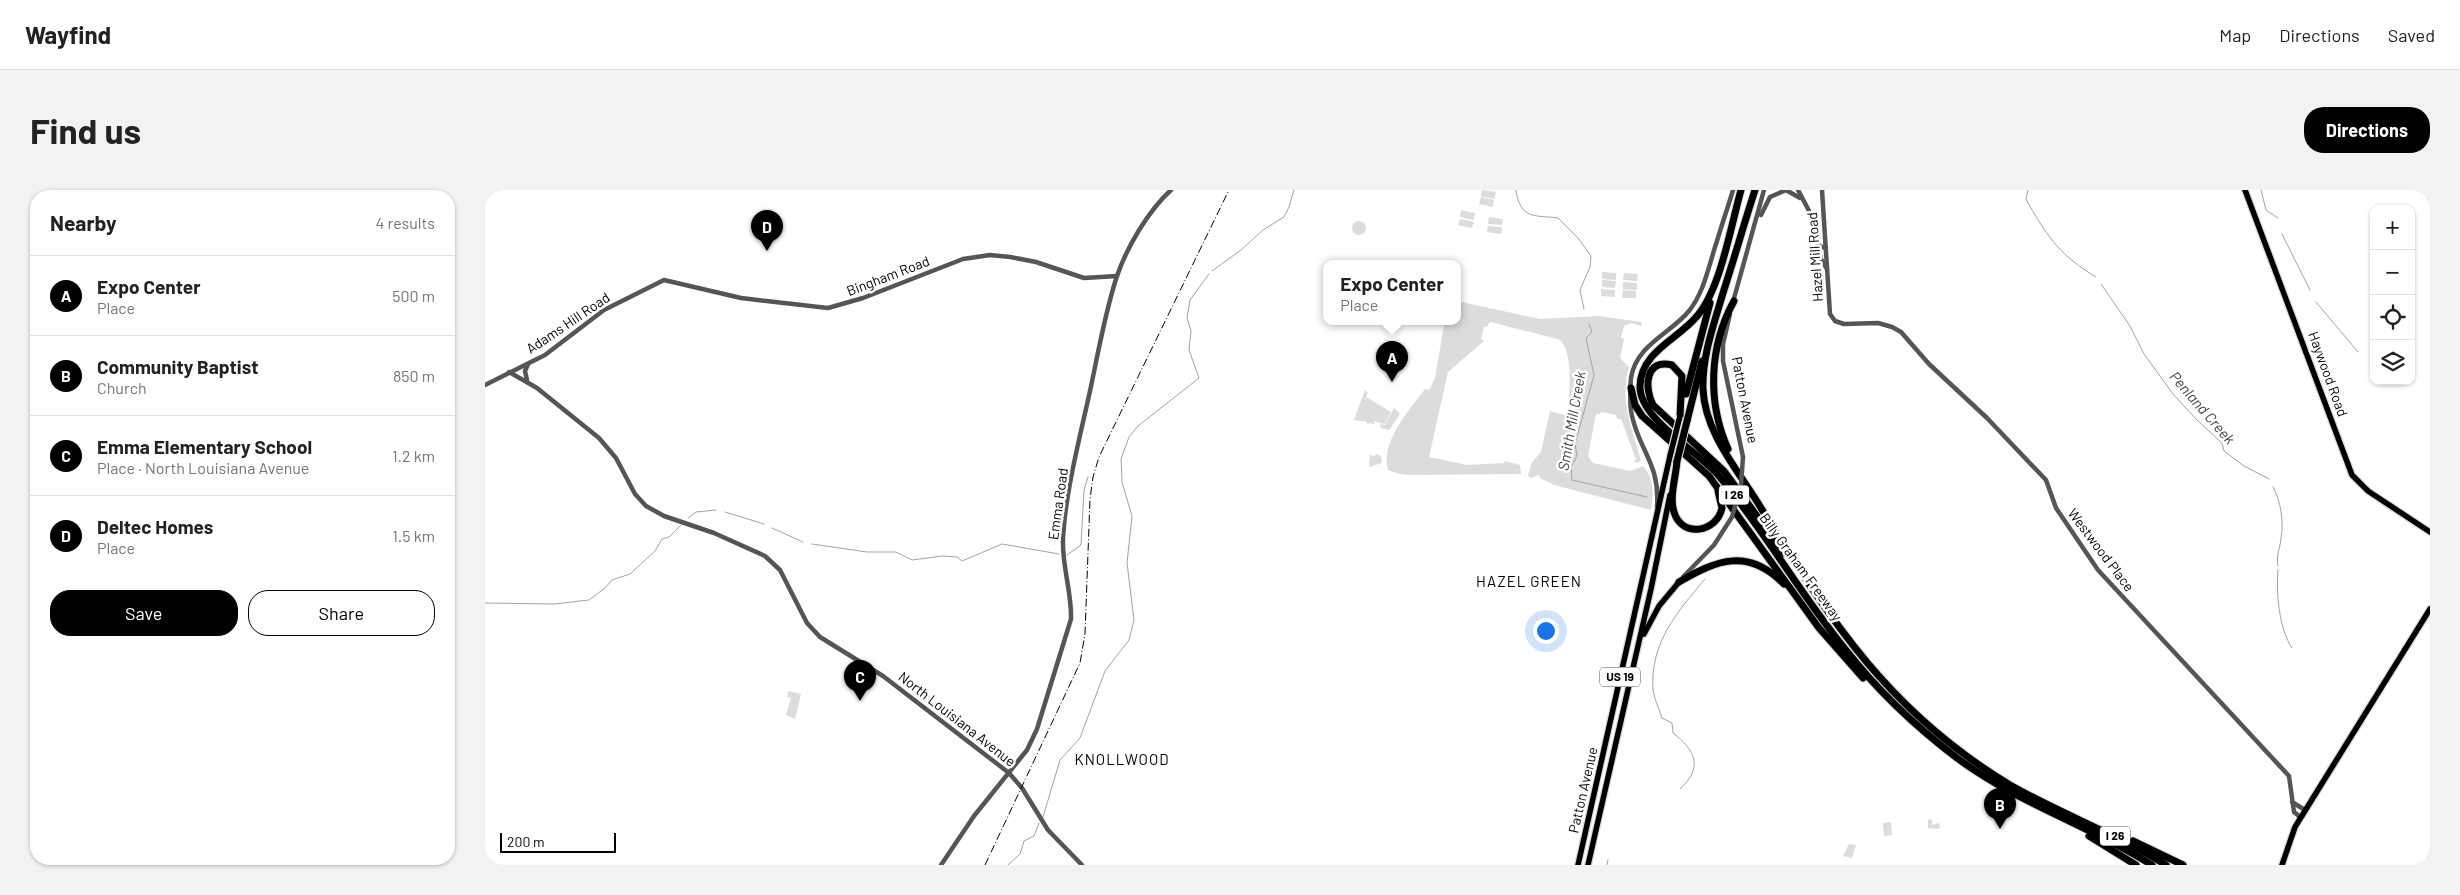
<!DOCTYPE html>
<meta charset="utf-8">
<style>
body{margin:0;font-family:Barlow,sans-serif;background:#f2f2f2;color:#222}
.controls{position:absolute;right:15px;top:15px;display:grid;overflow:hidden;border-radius:10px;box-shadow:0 1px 4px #0004}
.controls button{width:45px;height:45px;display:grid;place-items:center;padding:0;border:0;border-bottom:1px solid #e0e0e0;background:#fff;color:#222;font:25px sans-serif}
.scale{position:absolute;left:15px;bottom:12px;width:116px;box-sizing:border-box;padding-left:5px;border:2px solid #000;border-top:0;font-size:14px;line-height:18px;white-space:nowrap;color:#000;-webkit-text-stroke:4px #fff;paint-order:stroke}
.you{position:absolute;left:1060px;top:440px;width:18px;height:18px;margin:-12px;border:4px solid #fff;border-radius:50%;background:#1a73e8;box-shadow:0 0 0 8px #1a73e833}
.badge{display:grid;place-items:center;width:32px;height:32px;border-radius:50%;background:#000;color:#fff;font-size:16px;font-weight:700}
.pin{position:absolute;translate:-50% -41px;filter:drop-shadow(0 1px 2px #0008)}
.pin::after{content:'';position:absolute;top:26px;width:18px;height:15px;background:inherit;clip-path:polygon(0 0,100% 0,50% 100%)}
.popup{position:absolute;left:838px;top:70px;width:138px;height:65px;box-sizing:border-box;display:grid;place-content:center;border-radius:10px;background:#fff;filter:drop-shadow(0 1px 4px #0005);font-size:16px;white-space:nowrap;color:#767676}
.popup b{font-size:19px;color:#222}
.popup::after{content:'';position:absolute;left:50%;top:100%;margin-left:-10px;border:10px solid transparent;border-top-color:#fff}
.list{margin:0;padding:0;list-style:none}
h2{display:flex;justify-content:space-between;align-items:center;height:65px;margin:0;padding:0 20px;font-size:21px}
h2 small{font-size:16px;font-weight:400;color:#767676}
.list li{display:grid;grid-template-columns:32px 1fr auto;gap:15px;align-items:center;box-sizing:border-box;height:80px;padding:0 20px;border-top:1px solid #e0e0e0}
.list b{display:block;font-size:19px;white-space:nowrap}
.list p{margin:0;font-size:16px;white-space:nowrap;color:#767676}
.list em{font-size:16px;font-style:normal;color:#767676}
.actions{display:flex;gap:10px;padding:15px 20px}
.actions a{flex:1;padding:11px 0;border:1px solid #000;border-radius:20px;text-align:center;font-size:18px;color:#000}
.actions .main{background:#000;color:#fff}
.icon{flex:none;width:28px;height:28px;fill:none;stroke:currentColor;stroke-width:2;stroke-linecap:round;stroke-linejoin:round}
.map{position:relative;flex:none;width:1945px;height:675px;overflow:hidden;border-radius:20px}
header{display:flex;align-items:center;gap:30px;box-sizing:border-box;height:70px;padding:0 25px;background:#fff;border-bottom:1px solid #e0e0e0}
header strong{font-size:24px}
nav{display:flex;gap:28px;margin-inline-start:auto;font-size:18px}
.intro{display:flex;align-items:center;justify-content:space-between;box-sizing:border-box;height:120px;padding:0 30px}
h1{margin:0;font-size:35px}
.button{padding:12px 22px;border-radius:20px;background:#000;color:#fff;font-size:18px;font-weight:700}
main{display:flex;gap:30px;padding:0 30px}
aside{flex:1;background:#fff;border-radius:20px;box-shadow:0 1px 4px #0004}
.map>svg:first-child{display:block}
</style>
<header>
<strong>Wayfind</strong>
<nav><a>Map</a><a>Directions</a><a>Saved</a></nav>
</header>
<div class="intro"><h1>Find us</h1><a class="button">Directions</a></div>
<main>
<aside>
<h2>Nearby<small>4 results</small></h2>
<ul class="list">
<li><span class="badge">A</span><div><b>Expo Center</b><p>Place</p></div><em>500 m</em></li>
<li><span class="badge">B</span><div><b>Community Baptist</b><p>Church</p></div><em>850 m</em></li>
<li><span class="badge">C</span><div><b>Emma Elementary School</b><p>Place · North Louisiana Avenue</p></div><em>1.2 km</em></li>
<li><span class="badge">D</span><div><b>Deltec Homes</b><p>Place</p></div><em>1.5 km</em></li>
</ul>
<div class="actions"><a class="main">Save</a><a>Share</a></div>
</aside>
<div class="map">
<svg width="1945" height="675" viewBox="0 0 1945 675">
<rect width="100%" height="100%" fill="#fff"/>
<!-- green -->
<g fill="#dcdcdc">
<path d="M997,0L1011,2L1009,9L996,6Z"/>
<path d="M996,7L1009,10L1008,17L994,14Z"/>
<path d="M976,20L990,23L989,30L975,27Z"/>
<path d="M1004,27L1018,29L1017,35L1003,34Z"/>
<path d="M975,29L989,32L987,38L973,35Z"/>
<circle cx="874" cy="38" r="7"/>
<path d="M1003,36L1017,37L1016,44L1002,42Z"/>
<path d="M1117,82L1131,83V90L1117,89Z"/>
<path d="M1139,83L1153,84L1152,91L1138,90Z"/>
<path d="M1117,90L1131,91L1130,98L1117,97Z"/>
<path d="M1138,92L1152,93V100L1138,99Z"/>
<path d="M1116,99L1130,100V107L1116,106Z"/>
<path d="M1138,100L1151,101V108H1137Z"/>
<path d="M972,111L1055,129L1113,126L1157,132L1156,136L1146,133L1139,136L1136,147L1139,149L1135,168L1144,177C1134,212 1147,237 1156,271L1152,273L1149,271L1151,269L1136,229H1132L1131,225L1116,222L1115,224H1111L1103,266L1108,273L1145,281L1158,276C1169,288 1169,303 1166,320L1069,295L1055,288L1054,285L1046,288L1043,286L1047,272L1056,262L1065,221L1087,227L1089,219L1083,214C1085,200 1088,157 1073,149L1005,132L1002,137H999L996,149L999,151L963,182L944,267L982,275L1019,273L1020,271L1035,275L1036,284L925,285L915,284L903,280C895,252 925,219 940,199L944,200L950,188L959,135L962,131H972Z"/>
<path d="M880,200L883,203L881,207L906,222L900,234L888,231L890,234L884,233L883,236L882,232L869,230Z"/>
<path d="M909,218L915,224L904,240L896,238L895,234L900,235Z"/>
<path d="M891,264L896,266L897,273L884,277L885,265L890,266Z"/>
<path d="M303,501L316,504L310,529L301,525L306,508L302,507Z"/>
<path d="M1443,629L1447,630V635L1454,633L1455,639L1443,638Z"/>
<path d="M1406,632L1407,645L1399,646L1398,633Z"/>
<path d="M1364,654L1371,655L1367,668L1358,666Z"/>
</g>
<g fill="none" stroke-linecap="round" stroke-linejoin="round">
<!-- stream -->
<g stroke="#a3a3a3" stroke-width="1">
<path d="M1031,0C1035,30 1050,25 1073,28L1093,48L1106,66L1105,77L1095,100L1099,119"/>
<path d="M1543,0L1541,9L1544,15C1565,50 1575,65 1611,87"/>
<path d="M1776,0L1781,20L1793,28"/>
<path d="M1797,44L1825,100"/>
<path d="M727,81L756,60L778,40L799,27L804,17L809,0"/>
<path d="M1616,94L1645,136L1659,164L1688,204L1712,230L1737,253L1739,261L1759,276L1784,289"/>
<path d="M1831,112L1873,162"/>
<path d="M1104,134L1107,142L1101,148L1109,185L1090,254L1092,266L1086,277L1087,290L1162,307"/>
<path d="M1788,297C1796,312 1799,331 1796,348C1795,360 1791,363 1793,376"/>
<path d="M240,322L279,334"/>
<path d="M203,328L211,322L231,320"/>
<path d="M287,338L318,352"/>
<path d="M327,354L382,362H411L427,370L457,366L472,367L477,371L517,354L574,364"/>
<path d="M582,365L596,355L599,300L603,287"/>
<path d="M1793,380C1791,403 1794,439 1807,458"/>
<path d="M0,413L69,414L104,410L120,398L127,390L145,384L170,361L177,349L184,347L196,335"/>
<path d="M1195,599C1219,577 1210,560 1188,543L1187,533L1177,528C1174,519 1169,508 1168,499C1165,453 1192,422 1220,389"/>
<path d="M558,627L575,570L595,548L620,481L644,450L649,430L642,373L647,326L637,292L636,269L644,247L653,236L714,188L704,160L706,141L702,128L705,110L724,84"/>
<path d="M523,675L535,664L539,651L549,646L554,633"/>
<path d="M1122,675L1123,670"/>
</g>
<defs>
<g id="major">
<path d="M1760,0L1867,285L1883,301L1945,342"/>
<path d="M1159,444L1174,416L1194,392"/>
<path d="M1093,675L1185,266"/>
<path d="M1103,675L1166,399L1185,305"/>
<path d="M1797,675L1810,637L1945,419"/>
</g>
<g id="highway">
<path d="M1256,0C1246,35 1236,97 1213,125C1194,149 1156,161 1155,196C1154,229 1214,262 1234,286C1280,341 1315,404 1360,459C1392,500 1430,536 1472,568C1534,614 1604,635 1667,675"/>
<path d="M1270,0C1259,34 1249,69 1238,103C1229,134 1217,166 1218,199C1220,244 1254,281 1276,318C1346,433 1407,524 1525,595C1576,624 1631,644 1681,675"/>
<path d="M1146,198L1150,215L1157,226L1224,286L1334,438L1378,488"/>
<path d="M1201,204L1225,113"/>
<path d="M1195,226L1197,186L1187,175C1160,168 1159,198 1168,215L1239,281L1299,363"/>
<path d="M1202,231L1217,171"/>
<path d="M1243,259C1222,212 1224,156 1249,111"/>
<path d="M1192,271C1191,286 1184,308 1189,322C1197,349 1232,342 1237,318L1233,301"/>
<path d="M1194,392C1232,370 1263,357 1299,394"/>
<path d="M1604,646L1651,675"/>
<path d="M1648,651L1698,675"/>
</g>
</defs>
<!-- major casing -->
<use href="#major" stroke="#dbdbdb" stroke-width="8"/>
<!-- highway casing -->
<use href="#highway" stroke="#dbdbdb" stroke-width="9"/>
<!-- minor -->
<g stroke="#555" stroke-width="4.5">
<path d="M1301,0L1315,8"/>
<path d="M1313,0L1331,34L1334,56L1341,58"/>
<path d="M1337,0L1345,124L1350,131L1359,134L1393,133L1407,137L1416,142L1444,174L1502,228L1561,290L1571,318L1613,380L1804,586L1809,622L1815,627"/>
<path d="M1276,25L1285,7L1301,0"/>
<path d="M1333,56L1336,69L1342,79"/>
<path d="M1248,112L1279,0"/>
<path d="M1245,124L1238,154V171L1258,267"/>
<path d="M24,182L52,198L114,248L131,268L150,304L161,316L179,326L229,343L280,366L295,380L322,433L335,447L398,486L524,583L537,598L563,640L597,675"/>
<path d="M42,190L40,181L43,174"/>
<path d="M0,195L60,165L119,120L179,90L256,108L343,118L378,108L478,69L505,65L525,67L551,72L599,88L632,86"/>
<path d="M1172,316C1175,274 1155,262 1147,226C1144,214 1145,201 1146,188C1151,155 1185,144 1204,121C1220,101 1224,74 1232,51C1237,34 1243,17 1248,0"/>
<path d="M1198,387L1229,355L1247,327"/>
<path d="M1807,612L1820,620"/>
<path d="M456,675L489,626L542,560L552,539L586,429C587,403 577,377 578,350C580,303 595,247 605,201C613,164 620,122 632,86C642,57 663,21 686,0"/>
</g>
<!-- major -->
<use href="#major" stroke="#000" stroke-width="5.5"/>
<!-- highway -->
<use href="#highway" stroke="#000" stroke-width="7"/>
<!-- rail -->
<path stroke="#000" stroke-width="1" stroke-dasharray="8 2.5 1 2.5" stroke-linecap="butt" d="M500,675L595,473L600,444L605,309L608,287L614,267L744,0"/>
<defs>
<path id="major-bridge" d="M1185,266L1195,226"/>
<path id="highway-bridge" d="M1192,271L1202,231"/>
</defs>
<!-- major-bridge casing -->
<use href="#major-bridge" stroke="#dbdbdb" stroke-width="8" stroke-linecap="butt"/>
<!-- highway-bridge casing -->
<use href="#highway-bridge" stroke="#dbdbdb" stroke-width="9" stroke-linecap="butt"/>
<!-- minor-bridge -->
<path stroke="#555" stroke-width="4.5" d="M1247,327L1256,295L1258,267"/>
<!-- major-bridge -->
<use href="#major-bridge" stroke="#000" stroke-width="5.5"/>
<!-- highway-bridge -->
<use href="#highway-bridge" stroke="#000" stroke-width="7"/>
</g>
<g text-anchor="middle" stroke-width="5" stroke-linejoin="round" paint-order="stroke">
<!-- shield labels -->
<g fill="#fff" stroke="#4c4c4c" stroke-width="1">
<rect x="1234" y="295.5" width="30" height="19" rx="4"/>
<rect x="1115" y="477.5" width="40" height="19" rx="4"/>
<rect x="1615" y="636.5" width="30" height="19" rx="4"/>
</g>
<g font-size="12" font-weight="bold" fill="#000">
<text x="1249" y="309">I 26</text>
<text x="1135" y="491">US 19</text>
<text x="1630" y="650">I 26</text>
</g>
<!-- street labels -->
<g font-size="14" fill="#000" stroke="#fff">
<text transform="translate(1330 67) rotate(-94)" y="5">Hazel Mill Road</text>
<text transform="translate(403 86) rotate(-21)" y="5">Bingham Road</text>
<text transform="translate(83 133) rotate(-34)" y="5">Adams Hill Road</text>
<text transform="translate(1843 184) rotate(70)" y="5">Haywood Road</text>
<text transform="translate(1260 210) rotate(79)" y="5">Patton Avenue</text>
<text transform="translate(573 314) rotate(-82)" y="5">Emma Road</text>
<text transform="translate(1616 360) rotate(53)" y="5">Westwood Place</text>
<text transform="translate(1316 377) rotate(54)" y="5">Billy Graham Freeway</text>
<text transform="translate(472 529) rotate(38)" y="5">North Louisiana Avenue</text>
<text transform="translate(1098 600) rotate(-77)" y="5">Patton Avenue</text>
</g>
<!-- water labels -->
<g font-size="15" font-style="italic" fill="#444" stroke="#fff">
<text transform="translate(1717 218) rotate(49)" y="5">Penland Creek</text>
<text transform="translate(1087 231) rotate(-80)" y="5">Smith Mill Creek</text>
</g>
<!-- neighbourhood labels -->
<g font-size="15" letter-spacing="1" fill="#000" stroke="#fff">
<text x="1044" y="397">HAZEL GREEN</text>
<text x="637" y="575">KNOLLWOOD</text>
</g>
</g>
</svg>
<div class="controls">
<button>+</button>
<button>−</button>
<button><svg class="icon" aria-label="locate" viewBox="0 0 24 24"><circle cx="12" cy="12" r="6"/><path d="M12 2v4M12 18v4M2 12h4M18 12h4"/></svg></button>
<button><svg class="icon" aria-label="layers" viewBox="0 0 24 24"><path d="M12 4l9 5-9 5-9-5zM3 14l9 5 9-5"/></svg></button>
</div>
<div class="scale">200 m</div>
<div class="you"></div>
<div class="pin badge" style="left:907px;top:192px">A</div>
<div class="popup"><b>Expo Center</b>Place</div>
<div class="pin badge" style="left:1515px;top:639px">B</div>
<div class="pin badge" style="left:375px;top:511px">C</div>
<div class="pin badge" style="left:282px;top:61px">D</div>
</div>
</main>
